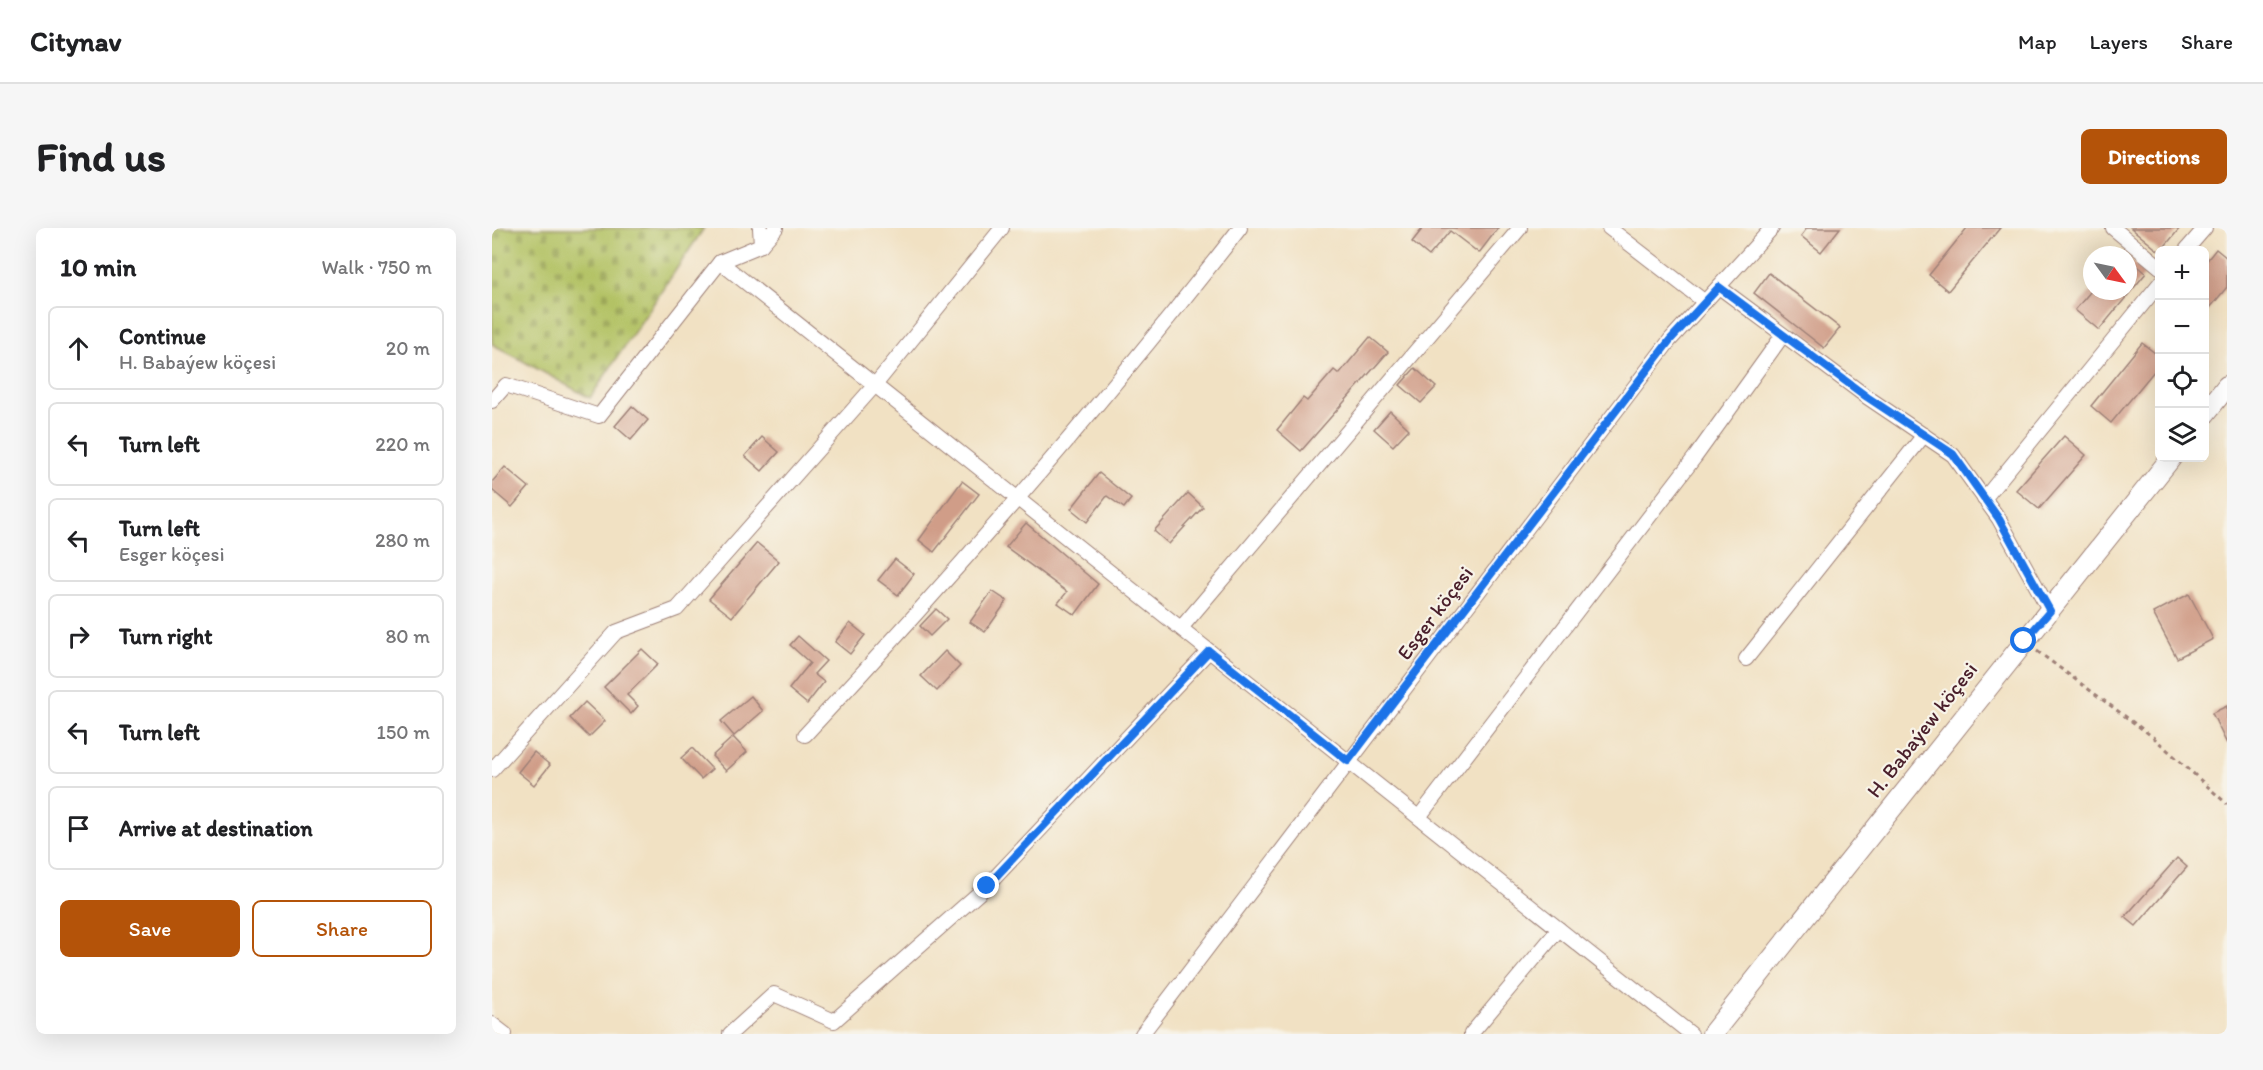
<!DOCTYPE html>
<meta charset="utf-8">
<style>
body{margin:0;font-family:Itim,sans-serif;background:#f6f6f6;color:#202124}
.controls{position:absolute;right:18px;top:18px;display:grid;overflow:hidden;border-radius:9px;box-shadow:0 6px 24px #0002}
.controls button{width:54px;height:54px;display:grid;place-items:center;padding:0;border:0;border-bottom:2px solid #e0e0e0;background:#fff;color:#202124;font:30px sans-serif}
.compass{position:absolute;left:1591px;top:18px;width:54px;height:54px;border-radius:50%;background:#fff;box-shadow:0 6px 24px #0002;rotate:123deg}
.stop{position:absolute;width:18px;height:18px;margin:-14px;border:4px solid #1a73e8;border-radius:50%;background:#fff}
.stop.end{background:#1a73e8;border-color:#fff;box-shadow:0 2px 6px #0008}
.list{margin:0;padding:0;list-style:none}
h2{display:flex;justify-content:space-between;align-items:center;height:78px;margin:0;padding:0 24px;font-size:26px}
h2 small{font-size:20px;font-weight:400;color:#757577}
.list li{display:grid;grid-template-columns:39px 1fr auto;gap:18px;align-items:center;box-sizing:border-box;height:84px;margin:0 12px 12px;padding:0 12px;border:2px solid #e0e0e0;border-radius:9px}
.list b{display:block;font-size:22px;white-space:nowrap}
.list p{margin:0;font-size:20px;white-space:nowrap;color:#757577}
.list em{font-size:20px;font-style:normal;color:#757577}
.actions{display:flex;gap:12px;padding:18px 24px}
.actions a{flex:1;padding:14px 0;border:2px solid #b45309;border-radius:9px;text-align:center;font-size:21px;color:#b45309}
.actions .main{background:#b45309;color:#fff}
.icon{flex:none;width:33px;height:33px;fill:none;stroke:currentColor;stroke-width:2;stroke-linecap:round;stroke-linejoin:round}
.map{position:relative;flex:none;width:1735px;height:806px;overflow:hidden;border-radius:9px}
header{display:flex;align-items:center;gap:36px;box-sizing:border-box;height:84px;padding:0 30px;background:#fff;border-bottom:2px solid #e0e0e0}
header strong{font-size:28px}
nav{display:flex;gap:33px;margin-inline-start:auto;font-size:21px}
.intro{display:flex;align-items:center;justify-content:space-between;box-sizing:border-box;height:144px;padding:0 36px}
h1{margin:0;font-size:42px}
.button{padding:15px 27px;border-radius:9px;background:#b45309;color:#fff;font-size:21px;font-weight:700}
main{display:flex;gap:36px;padding:0 36px}
aside{flex:1;background:#fff;border-radius:9px;box-shadow:0 6px 24px #0002}
.map>svg:first-child{display:block}
</style>
<header>
<strong>Citynav</strong>
<nav><a>Map</a><a>Layers</a><a>Share</a></nav>
</header>
<div class="intro"><h1>Find us</h1><a class="button">Directions</a></div>
<main>
<aside>
<h2>10 min<small>Walk · 750 m</small></h2>
<ul class="list">
<li><svg class="icon" aria-label="ahead" viewBox="0 0 24 24"><path d="M12 20V5M6 11l6-6 6 6"/></svg><div><b>Continue</b><p>H. Babaýew köçesi</p></div><em>20 m</em></li>
<li><svg class="icon" aria-label="left" viewBox="0 0 24 24"><path d="M17 20v-9H6M10 6l-5 5 5 5"/></svg><div><b>Turn left</b></div><em>220 m</em></li>
<li><svg class="icon" aria-label="left" viewBox="0 0 24 24"><path d="M17 20v-9H6M10 6l-5 5 5 5"/></svg><div><b>Turn left</b><p>Esger köçesi</p></div><em>280 m</em></li>
<li><svg class="icon" aria-label="right" viewBox="0 0 24 24"><path d="M7 20v-9h11M14 6l5 5-5 5"/></svg><div><b>Turn right</b></div><em>80 m</em></li>
<li><svg class="icon" aria-label="left" viewBox="0 0 24 24"><path d="M17 20v-9H6M10 6l-5 5 5 5"/></svg><div><b>Turn left</b></div><em>150 m</em></li>
<li><svg class="icon" aria-label="arrive" viewBox="0 0 24 24"><path d="M6 21V4h12l-3 4 3 4H6"/></svg><div><b>Arrive at destination</b></div></li>
</ul>
<div class="actions"><a class="main">Save</a><a>Share</a></div>
</aside>
<div class="map">
<svg width="1735" height="806" viewBox="0 0 1735 806">
<defs>
<pattern id="cemetery-stones" width="16" height="16" patternUnits="userSpaceOnUse" patternTransform="scale(1.5)"><rect width="16" height="16" fill="#b3c265"/><path d="M2 7V4a2 2 0 0 1 4 0v3zM10 15v-3a2 2 0 0 1 4 0v3z" fill="#9ba658"/></pattern>
</defs>
<rect width="100%" height="100%" fill="#f7f3e8"/>
<filter id="ink" filterUnits="userSpaceOnUse"><feTurbulence type="fractalNoise" baseFrequency=".0167" numOctaves="2"/><feDisplacementMap in="SourceGraphic" scale="12" xChannelSelector="R" yChannelSelector="G"/><feConvolveMatrix kernelMatrix="1 2 1 2 8 2 1 2 1" color-interpolation-filters="sRGB"/></filter>
<filter id="wash" filterUnits="userSpaceOnUse"><feTurbulence type="fractalNoise" baseFrequency=".008" numOctaves="4" result="noise"/><feDisplacementMap in="SourceGraphic" scale="24" xChannelSelector="R" yChannelSelector="G"/><feGaussianBlur stdDeviation="1.35" result="paint"/><feColorMatrix in="noise" values="0 0 0 0 0 0 0 0 0 0 0 0 0 0 0 0 0 1.4 0 .05"/><feComposite in="paint" operator="in"/></filter>
<g filter="url(#wash)">
<rect width="100%" height="100%" fill="#f1e1c3"/>
<!-- cemetery -->
<path fill="url(#cemetery-stones)" stroke="#7e7048" stroke-width="1.5" d="M0,0H212L98,170L0,116Z"/>
<g id="blocks">
<!-- building -->
<g fill="#d09d88">
<path d="M931,0H1006L987,25L958,3L937,28L920,14Z"/>
<path d="M1315,0H1348L1329,24L1309,8Z"/>
<path d="M1475,0H1508L1456,63L1437,47Z"/>
<path d="M1639,0H1688L1668,24Z"/>
<path d="M1724,21L1735,30V59L1713,86V35Z"/>
<path d="M1636,30L1654,45L1607,102L1583,82L1599,63H1636Z"/>
<path d="M1277,45L1348,100L1332,120L1262,65Z"/>
<path d="M878,109L896,124L809,223L785,202L811,170L815,173L842,142L847,146Z"/>
<path d="M1650,115L1668,129V136L1619,195L1599,178Z"/>
<path d="M923,140L944,159L929,175L908,157Z"/>
<path d="M140,178L156,192L139,212L123,198Z"/>
<path d="M898,183L917,201L901,218L882,201Z"/>
<path d="M1572,208L1594,227L1547,281L1524,262Z"/>
<path d="M270,209L287,224L270,243L253,228Z"/>
<path d="M13,239L37,259L20,279L0,262V254Z"/>
<path d="M607,245L639,271L632,280L615,268L595,294L579,281Z"/>
<path d="M470,253L487,266L442,324L427,312Z"/>
<path d="M696,265L711,279L677,316L662,303Z"/>
<path d="M534,295L606,356L583,387L566,375L575,364L514,319Z"/>
<path d="M265,315L287,333L240,389L217,371Z"/>
<path d="M403,331L422,346L406,367L386,352Z"/>
<path d="M500,363L515,373L493,404L478,394Z"/>
<path d="M1697,366L1721,411L1685,430L1661,385Z"/>
<path d="M444,381L455,391L438,408L428,398Z"/>
<path d="M358,395L373,407L358,426L343,414Z"/>
<path d="M306,408L334,433L322,446L332,454L315,476L297,461L318,435L298,417Z"/>
<path d="M150,421L166,436L135,467L146,478L139,486L112,459Z"/>
<path d="M453,423L468,438L445,463L429,448Z"/>
<path d="M259,468L271,483L242,508L229,493Z"/>
<path d="M93,474L113,493L97,509L78,490Z"/>
<path d="M1735,478V516L1720,485Z"/>
<path d="M241,509L255,524L234,543L220,528Z"/>
<path d="M200,520L220,541L209,551L189,530Z"/>
<path d="M42,524L58,537L42,557L26,544Z"/>
<path d="M1685,630L1695,639L1644,698L1633,689Z"/>
</g>
</g>
</g>
<g filter="url(#ink)">
<use href="#blocks" fill-opacity="0" stroke="#9e8077" stroke-width="1.5"/>
<g fill="none" stroke-linecap="round" stroke-linejoin="round">
<defs>
<g id="street">
<path d="M1117,0L1213,74"/>
<path d="M1621,0L1668,39"/>
<path d="M269,17L284,0"/>
<path d="M1694,22L1713,0"/>
<path d="M228,34L1199,806"/>
<path d="M1227,59L1375,169L1461,227L1507,291L1558,383"/>
<path d="M0,173L14,157L107,188L228,34L269,17L268,0"/>
<path d="M1492,271L1668,55"/>
<path d="M689,400L1028,0"/>
<path d="M1254,431L1432,207"/>
<path d="M313,507C465,344 611,176 748,0"/>
<path d="M0,542L124,404L185,381L383,157L510,0"/>
<path d="M927,589L1203,229L1291,107"/>
<path d="M0,796L13,806"/>
<path d="M238,806L282,766L342,793L495,658L717,423"/>
<path d="M650,806L1178,112L1280,0"/>
<path d="M979,806L1067,701"/>
</g>
<g id="secondary">
<path d="M1712,187L1735,158"/>
<path d="M1220,806L1679,230"/>
</g>
</defs>
<!-- street casing -->
<use href="#street" stroke="#9e8077" stroke-width="16"/>
<!-- secondary casing -->
<use href="#secondary" stroke="#9e8077" stroke-width="22"/>
<!-- path -->
<path stroke="#9e8077" stroke-width="3" stroke-dasharray="4.5 4.5" stroke-linecap="butt" d="M1545,423L1661,509L1735,576"/>
<!-- street -->
<use href="#street" stroke="#fff" stroke-width="14"/>
<!-- secondary -->
<use href="#secondary" stroke="#fff" stroke-width="20"/>
</g>
</g>
<g fill="none" stroke-linecap="round" stroke-linejoin="round" filter="url(#ink)">
<!-- route -->
<path stroke="#1a73e8" stroke-width="8" d="M495,658L717,423L856,533L1178,112L1227,59L1375,169L1461,226L1507,291L1558,383L1532,413"/>
</g>
<g text-anchor="middle" stroke-width="4.5" stroke-linejoin="round" paint-order="stroke">
<!-- street labels -->
<g font-size="21" fill="#4a1f2b" stroke="#f7f3e8">
<text transform="translate(943 385) rotate(-53)" y="7">Esger köçesi</text>
<text transform="translate(1430 502) rotate(-52)" y="7">H. Babaýew köçesi</text>
</g>
</g>
</svg>
<div class="controls">
<button>+</button>
<button>−</button>
<button><svg class="icon" aria-label="locate" viewBox="0 0 24 24"><circle cx="12" cy="12" r="6"/><path d="M12 2v4M12 18v4M2 12h4M18 12h4"/></svg></button>
<button><svg class="icon" aria-label="layers" viewBox="0 0 24 24"><path d="M12 4l9 5-9 5-9-5zM3 14l9 5 9-5"/></svg></button>
</div>
<svg class="compass" viewBox="-18 -18 36 36"><path d="M0-13l5 13h-10z" fill="#e53935"/><path d="M0 13l5-13h-10z" fill="#757577"/></svg>
<div class="stop" style="left:1532px;top:413px"></div>
<div class="stop end" style="left:495px;top:658px"></div>
</div>
</main>
